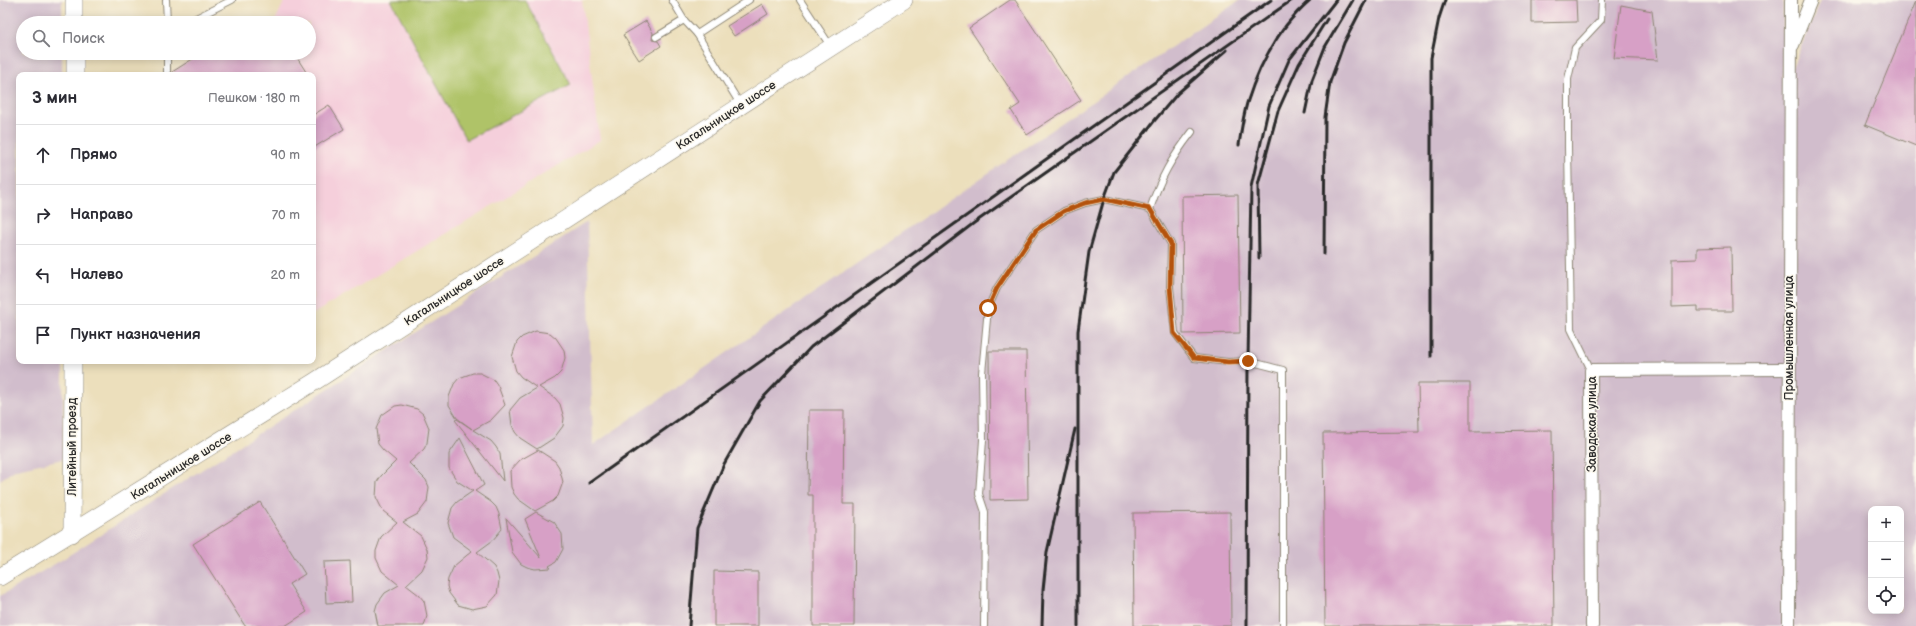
<!DOCTYPE html>
<html lang="ru">
<meta charset="utf-8">
<style>
body{margin:0;font-family:"Balsamiq Sans",sans-serif;background:#f7f7f7;color:#2b2b33}
.controls{position:absolute;right:12px;bottom:12px;display:grid;overflow:hidden;border-radius:8px;box-shadow:0 2px 10px #0003}
.controls button{width:36px;height:36px;display:grid;place-items:center;padding:0;border:0;border-bottom:1px solid #e1e1e2;background:#fff;color:#2b2b33;font:20px sans-serif}
.stop{position:absolute;width:12px;height:12px;margin:-9px;border:3px solid #b45309;border-radius:50%;background:#fff}
.stop.end{background:#b45309;border-color:#fff;box-shadow:0 1px 4px #0008}
.list{margin:0;padding:0;list-style:none}
h2{display:flex;justify-content:space-between;align-items:center;height:52px;margin:0;padding:0 16px;font-size:17px}
h2 small{font-size:13px;font-weight:400;color:#7c7c81}
.list li{display:grid;grid-template-columns:26px 1fr auto;gap:12px;align-items:center;box-sizing:border-box;height:60px;padding:0 16px;border-top:1px solid #e1e1e2}
.list b{display:block;font-size:15px;white-space:nowrap}
.list em{font-size:13px;font-style:normal;color:#7c7c81}
.icon{flex:none;width:22px;height:22px;fill:none;stroke:currentColor;stroke-width:2;stroke-linecap:round;stroke-linejoin:round}
.map{position:relative;flex:none;width:1916px;height:626px;overflow:hidden}
.search{position:absolute;background:#fff;box-shadow:0 2px 10px #0003;left:16px;top:16px;width:300px;height:44px;display:flex;align-items:center;gap:10px;box-sizing:border-box;padding:0 14px;border-radius:22px;color:#7c7c81;font-size:15px}
.panel{position:absolute;background:#fff;box-shadow:0 2px 10px #0003;left:16px;top:72px;width:300px;height:292px;border-radius:8px}
.map>svg:first-child{display:block}
</style>
<div class="map">
<svg width="1916" height="626" viewBox="0 0 1916 626">
<rect width="100%" height="100%" fill="#fbf7ec"/>
<filter id="ink" filterUnits="userSpaceOnUse"><feTurbulence type="fractalNoise" baseFrequency=".025" numOctaves="2"/><feDisplacementMap in="SourceGraphic" scale="8" xChannelSelector="R" yChannelSelector="G"/><feConvolveMatrix kernelMatrix="1 2 1 2 8 2 1 2 1" color-interpolation-filters="sRGB"/></filter>
<filter id="wash" filterUnits="userSpaceOnUse"><feTurbulence type="fractalNoise" baseFrequency=".012" numOctaves="4" result="noise"/><feDisplacementMap in="SourceGraphic" scale="16" xChannelSelector="R" yChannelSelector="G"/><feGaussianBlur stdDeviation="0.9" result="paint"/><feColorMatrix in="noise" values="0 0 0 0 0 0 0 0 0 0 0 0 0 0 0 0 0 1.4 0 .05"/><feComposite in="paint" operator="in"/></filter>
<g filter="url(#wash)">
<rect width="100%" height="100%" fill="#ecdfbc"/>
<!-- built -->
<path fill="#f5cfdb" d="M285,0H582L600,140L313,314V75H250L260,53H309V23H274Z"/>
<!-- industrial -->
<g fill="#d1bdcc" fill-rule="evenodd">
<path d="M0,0H62V23H23V53H62V75H19V361H63V459L16,469L0,480Z"/>
<path d="M1240,0H1783V88L1821,0H1916V626H0V596L60,561L587,222L593,445ZM1871,509H1901V611H1871Z"/>
</g>
<!-- green -->
<path fill="#afc368" stroke="#6d774a" d="M391,0H525L571,85L466,140Z"/>
<g id="blocks">
<!-- building -->
<g fill="#d7a0c6">
<path d="M1010,0H1015L1081,100L1027,135L1011,110L1020,104L969,28Z"/>
<path d="M1532,0H1576L1577,22L1532,23Z"/>
<path d="M1916,1V146L1865,125Z"/>
<path d="M762,4L768,14L734,36L727,26Z"/>
<path d="M1621,5L1652,11L1658,60L1614,58Z"/>
<path d="M646,21L653,33L652,40L658,41L661,46L639,60L623,35Z"/>
<path d="M202,53H294L308,75H172V72Z"/>
<path d="M329,105L344,129L313,148V115Z"/>
<path d="M1238,195L1240,333L1183,334L1182,196Z"/>
<path d="M1731,247L1732,311H1698V306L1672,307V260L1697,259V248Z"/>
<path d="M536,331L550,333L556,338L564,350L565,358L561,372L555,378L539,387L555,398L560,404L564,418L563,426L554,438L537,449L520,438L515,432L512,425L510,410L520,398L537,388L521,377L516,371L512,357L517,342L522,337Z"/>
<path d="M989,351H1026L1028,499L990,500Z"/>
<path d="M473,373H480L494,380L498,386L505,405L491,420L473,430L491,441L496,447L500,454L503,481L455,420L457,419L472,429L457,418L449,405V397L454,384L459,378Z"/>
<path d="M1418,383H1470V431L1552,430L1554,626H1325L1323,433L1419,432Z"/>
<path d="M402,405L417,409L423,414L429,428L427,443L424,449L409,463L426,480L429,487L427,502L418,514L403,522L421,536L427,549L428,557L422,570L406,585L419,595L424,601L427,616L424,626H378L375,611L377,604L385,593L399,585L382,571L376,558V551L381,537L397,522L383,511L376,497L377,482L381,476L396,461L383,450L378,444L376,429L382,415L395,406Z"/>
<path d="M809,410H844L843,504H855L854,626H813V495H808Z"/>
<path d="M460,438L484,485L475,491L491,502L496,507L499,514L502,529L492,541L477,552L494,567L497,573L499,581L497,595L487,606L472,609L458,605L449,593L447,586L448,579L454,566L472,551L453,537L448,523L452,508L457,502L473,491L457,481L449,468V454Z"/>
<path d="M538,450L555,461L559,467L563,482L558,496L553,501L535,511L518,499L514,494L511,487L510,471L520,460Z"/>
<path d="M260,502L305,574L289,584L307,612L285,626H245L193,544Z"/>
<path d="M536,512L554,522L562,534L563,549L556,562L549,566L551,568L535,569L527,567L521,564L512,552L506,518L541,558L525,519Z"/>
<path d="M1230,512L1231,626H1134L1133,513Z"/>
<path d="M350,561L352,602L326,603L324,562Z"/>
<path d="M714,571L758,572V626H714Z"/>
</g>
</g>
</g>
<g filter="url(#ink)">
<use href="#blocks" fill-opacity="0" stroke="#8c8574" stroke-width="1"/>
<g fill="none" stroke-linecap="round" stroke-linejoin="round">
<defs>
<g id="service">
<path d="M166,0L167,23"/>
<path d="M672,0L684,20L697,34"/>
<path d="M800,0L831,47"/>
<path d="M186,23L232,0"/>
<path d="M656,37L684,20"/>
<path d="M167,75V53"/>
<path d="M740,104L697,34L749,0"/>
<path d="M1150,209L1171,244L1170,287L1175,333L1194,358L1228,362L1248,361L1283,370V626"/>
<path d="M1591,370L1571,329L1568,147V79L1575,48L1601,20L1602,0"/>
<path d="M984,626L985,512L979,494L983,440L982,373L988,308L997,288L1036,230L1064,211L1085,203L1104,199L1150,209C1161,177 1171,159 1192,132"/>
</g>
<g id="minor">
<path d="M1793,45L1811,0"/>
<path d="M1592,626L1591,370L1789,369"/>
<path d="M1789,626L1791,0"/>
</g>
<g id="secondary">
<path d="M74,0V23"/>
<path d="M75,53V75"/>
<path d="M72,534L73,361"/>
<path d="M0,577L314,382L904,0"/>
</g>
</defs>
<!-- service casing -->
<use href="#service" stroke="#8c8574" stroke-width="8"/>
<!-- minor casing -->
<use href="#minor" stroke="#8c8574" stroke-width="14"/>
<!-- secondary casing -->
<use href="#secondary" stroke="#8c8574" stroke-width="18"/>
<!-- service -->
<use href="#service" stroke="#fff" stroke-width="6"/>
<!-- minor -->
<use href="#minor" stroke="#fff" stroke-width="12"/>
<!-- secondary -->
<use href="#secondary" stroke="#fff" stroke-width="17"/>
<!-- rail -->
<g stroke="#2b2b2b" stroke-width="3">
<path d="M1305,113L1312,80L1325,47L1353,0"/>
<path d="M1239,145C1241,132 1243,117 1247,103C1259,65 1279,27 1310,0"/>
<path d="M1324,254L1325,117L1330,82L1344,43L1366,0"/>
<path d="M1259,258L1258,185L1278,111L1299,64L1327,19"/>
<path d="M1431,356V58L1439,18L1445,0"/>
<path d="M589,483L1271,0"/>
<path d="M689,626L697,528L724,464L760,401L811,347L974,223L1292,0"/>
<path d="M1042,626L1043,590L1047,552L1075,429"/>
<path d="M1078,626V331L1089,252L1104,199L1114,172L1155,120L1178,93L1227,50"/>
<path d="M1247,626L1248,361L1251,187L1269,106L1289,60L1336,0"/>
</g>
</g>
</g>
<g fill="none" stroke-linecap="round" stroke-linejoin="round" filter="url(#ink)">
<!-- route -->
<path stroke="#b45309" stroke-width="5" d="M988,308L997,288L1036,230L1064,211L1085,203L1104,199L1150,209L1171,244L1170,287L1174,333L1194,358L1228,362L1248,361"/>
</g>
<g text-anchor="middle" stroke-width="3" stroke-linejoin="round" paint-order="stroke">
<!-- street labels -->
<g font-size="12" fill="#2b2b2b" stroke="#fbf7ec">
<text transform="translate(726 115) rotate(-33)" y="4">Кагальницкое шоссе</text>
<text transform="translate(454 291) rotate(-33)" y="4">Кагальницкое шоссе</text>
<text transform="translate(1789 338) rotate(-90)" y="4">Промышленная улица</text>
<text transform="translate(1592 424) rotate(-90)" y="4">Заводская улица</text>
<text transform="translate(72 447) rotate(-90)" y="4">Литейный проезд</text>
<text transform="translate(181 466) rotate(-32)" y="4">Кагальницкое шоссе</text>
</g>
</g>
</svg>
<div class="controls">
<button>+</button>
<button>−</button>
<button><svg class="icon" aria-label="locate" viewBox="0 0 24 24"><circle cx="12" cy="12" r="6"/><path d="M12 2v4M12 18v4M2 12h4M18 12h4"/></svg></button>
</div>
<div class="stop" style="left:988px;top:308px"></div>
<div class="stop end" style="left:1248px;top:361px"></div>
<div class="search"><svg class="icon" aria-label="search" viewBox="0 0 24 24"><circle cx="10" cy="10" r="6"/><path d="M15 15l6 6"/></svg>Поиск</div>
<section class="panel">
<h2>3 мин<small>Пешком · 180 m</small></h2>
<ul class="list">
<li><svg class="icon" aria-label="ahead" viewBox="0 0 24 24"><path d="M12 20V5M6 11l6-6 6 6"/></svg><div><b>Прямо</b></div><em>90 m</em></li>
<li><svg class="icon" aria-label="right" viewBox="0 0 24 24"><path d="M7 20v-9h11M14 6l5 5-5 5"/></svg><div><b>Направо</b></div><em>70 m</em></li>
<li><svg class="icon" aria-label="left" viewBox="0 0 24 24"><path d="M17 20v-9H6M10 6l-5 5 5 5"/></svg><div><b>Налево</b></div><em>20 m</em></li>
<li><svg class="icon" aria-label="arrive" viewBox="0 0 24 24"><path d="M6 21V4h12l-3 4 3 4H6"/></svg><div><b>Пункт назначения</b></div></li>
</ul>
</section>
</div>
